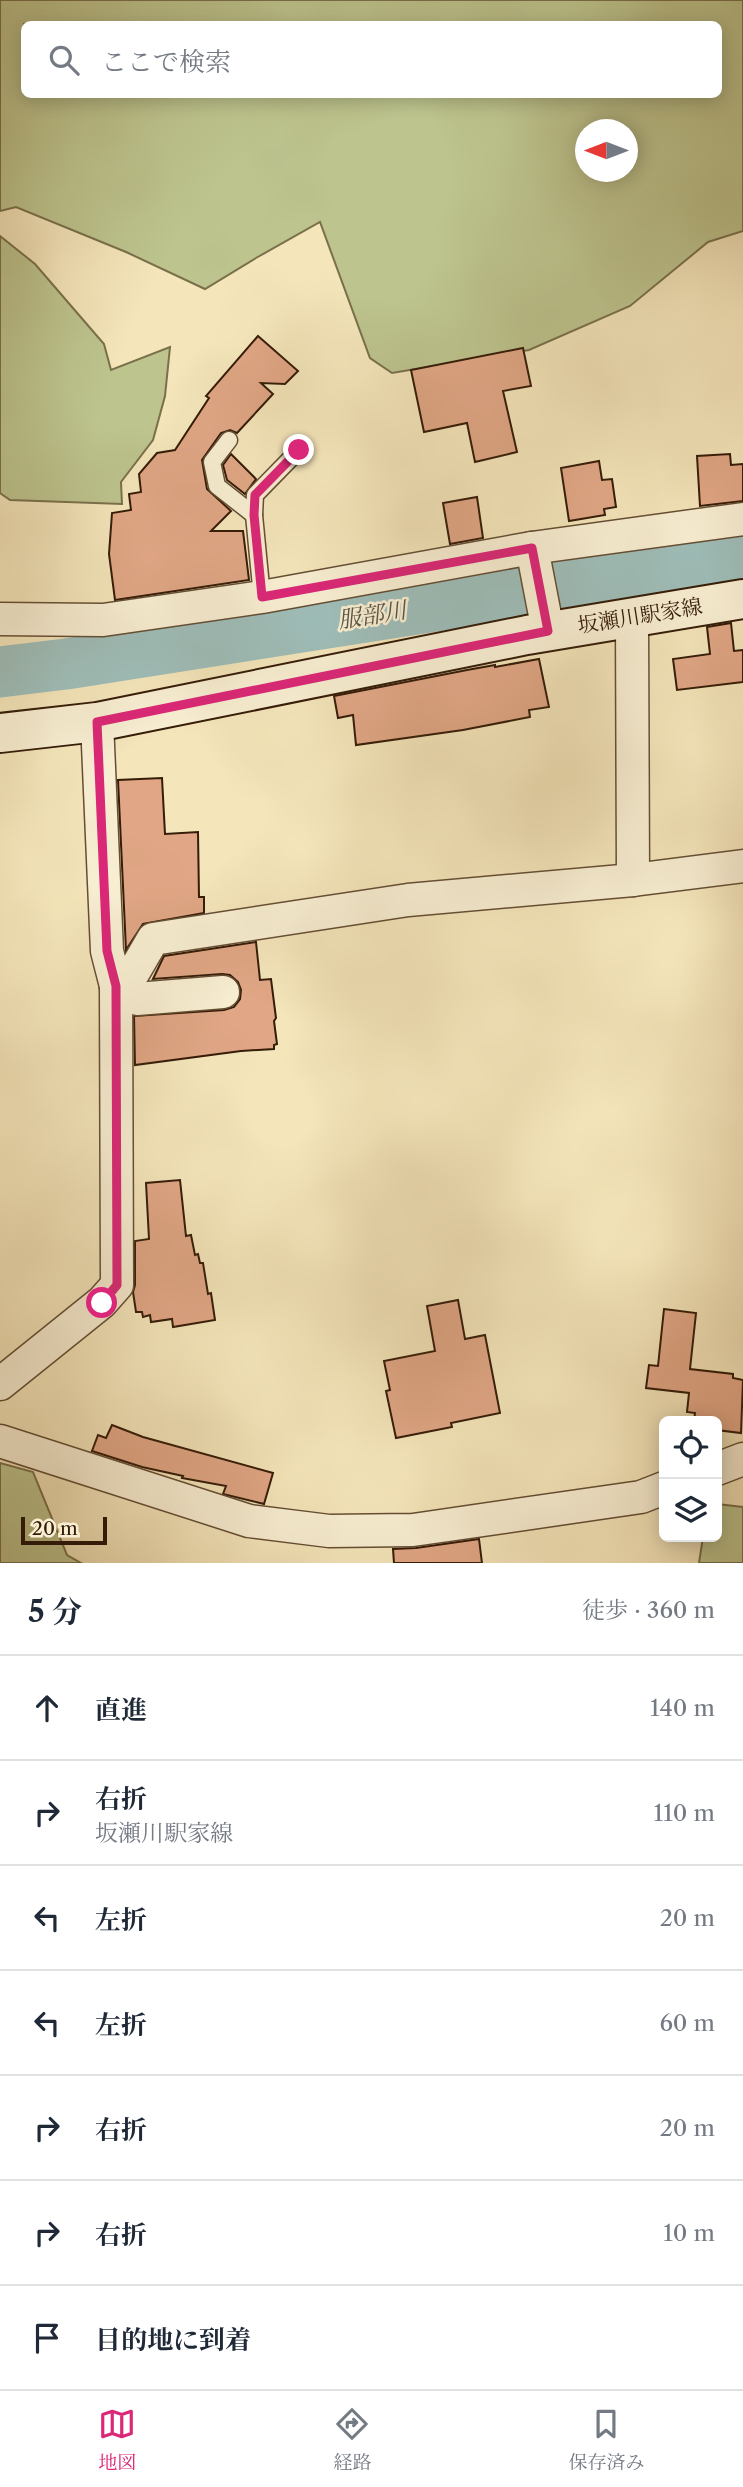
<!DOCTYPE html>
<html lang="ja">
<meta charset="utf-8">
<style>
body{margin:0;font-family:"Libre Caslon Text","Noto Serif JP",serif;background:#f6f6f7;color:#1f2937}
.controls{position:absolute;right:21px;bottom:21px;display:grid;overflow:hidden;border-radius:10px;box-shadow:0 4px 18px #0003}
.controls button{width:63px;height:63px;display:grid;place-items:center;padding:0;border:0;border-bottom:2px solid #e0e1e3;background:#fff;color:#1f2937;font:35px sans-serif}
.compass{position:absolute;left:575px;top:119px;width:63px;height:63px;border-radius:50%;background:#fff;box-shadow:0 4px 18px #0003;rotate:270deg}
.scale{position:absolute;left:21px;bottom:18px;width:86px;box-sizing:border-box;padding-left:7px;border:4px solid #351c08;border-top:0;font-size:19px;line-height:24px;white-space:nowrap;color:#351c08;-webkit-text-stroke:5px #f8eed2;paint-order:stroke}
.stop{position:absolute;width:21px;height:21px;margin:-16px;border:5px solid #db2777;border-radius:50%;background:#fff}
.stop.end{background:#db2777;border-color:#fff;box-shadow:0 2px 7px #0008}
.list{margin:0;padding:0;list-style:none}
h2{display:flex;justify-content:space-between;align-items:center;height:91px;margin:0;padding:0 28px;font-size:30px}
h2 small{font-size:23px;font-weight:400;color:#747a83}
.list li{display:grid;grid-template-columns:46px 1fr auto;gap:21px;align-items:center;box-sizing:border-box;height:105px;padding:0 28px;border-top:2px solid #e0e1e3}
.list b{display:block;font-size:26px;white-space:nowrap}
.list p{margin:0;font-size:23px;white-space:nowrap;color:#747a83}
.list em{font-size:23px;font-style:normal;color:#747a83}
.icon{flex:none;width:38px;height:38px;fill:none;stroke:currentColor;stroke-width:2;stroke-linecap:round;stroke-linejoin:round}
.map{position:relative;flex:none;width:743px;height:1563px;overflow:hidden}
.search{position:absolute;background:#fff;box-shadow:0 4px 18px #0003;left:21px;right:21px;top:21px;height:77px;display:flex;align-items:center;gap:18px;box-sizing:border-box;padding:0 24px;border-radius:10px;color:#747a83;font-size:26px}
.sheet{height:826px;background:#fff}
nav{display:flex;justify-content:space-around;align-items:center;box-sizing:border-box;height:98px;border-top:2px solid #e0e1e3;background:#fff;font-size:19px;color:#747a83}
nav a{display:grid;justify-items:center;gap:4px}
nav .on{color:#db2777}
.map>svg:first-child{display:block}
</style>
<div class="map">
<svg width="743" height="1563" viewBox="0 0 743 1563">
<rect width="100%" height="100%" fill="#f4e5ba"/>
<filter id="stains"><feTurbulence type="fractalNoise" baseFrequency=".00286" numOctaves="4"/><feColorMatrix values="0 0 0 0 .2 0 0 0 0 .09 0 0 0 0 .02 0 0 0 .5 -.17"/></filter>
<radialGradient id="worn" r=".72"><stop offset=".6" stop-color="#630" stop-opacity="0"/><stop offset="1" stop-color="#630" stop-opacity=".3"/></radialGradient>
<!-- green -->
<g fill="#bdc48e" stroke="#79704b" stroke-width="2" fill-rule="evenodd">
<path d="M0,0H743V231L708,242L630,306L529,350L392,373L370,358L320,222L256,258L205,289L126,252L16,207L0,211ZM24,24H718V94H24ZM586,130H628V172H586Z"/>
<path d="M0,236L35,264L104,344L111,370L170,347L165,396L153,440L121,482L122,504L10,500L0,493Z"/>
<path d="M0,1463L33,1472L67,1555L81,1563H0Z"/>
<path d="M717,1504L743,1507V1563H699L703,1537H717Z"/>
</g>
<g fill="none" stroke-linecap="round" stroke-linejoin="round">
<!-- river -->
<path stroke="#9ebdb8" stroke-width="51" d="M0,672L66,664L743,558"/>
</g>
<!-- building -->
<g fill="#e0a685" stroke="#351c08" stroke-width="2">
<path d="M258,336L298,371L285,384L261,383L273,394L237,433L230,430L221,433L202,460L207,489L231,511L211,531H243L249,580L115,600L109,554L112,513L131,510L129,494L141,492L139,474L157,453L175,450L209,398L206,396Z"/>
<path d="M523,348L531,386L503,391L517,452L475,462L467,423L424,432L411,370Z"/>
<path d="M231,454L256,479L245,494L227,480L223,465Z"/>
<path d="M730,454L731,465L743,464V501L700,506L697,456Z"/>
<path d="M599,461L602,480L612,479L616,507L604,509L605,515L569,521L561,468Z"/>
<path d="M477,497L483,538L450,544L443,503Z"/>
<path d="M731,623L734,651L743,650V682L677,690L673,659L710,654L707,627Z"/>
<path d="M539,659L549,707L529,710L530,717L463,730L356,745L353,715L338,718L334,696L467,670L495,665V667Z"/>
<path d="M162,778L165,834L198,832L199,897H204V913L143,924L126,950L118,780Z"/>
<path d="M256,942L260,980L271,979L276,1018L274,1021L277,1044L274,1045V1049L241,1051L135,1065L134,1016L224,1010L234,1007L240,999L241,990L238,982L230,975L222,974L153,979L164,956Z"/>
<path d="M180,1180L186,1236L191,1235L195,1255L198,1254L200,1263H203L208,1294L211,1293L215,1320L173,1327L172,1319L151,1322L150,1315L143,1317L142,1312H136L133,1292L135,1285V1241L149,1239L146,1183Z"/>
<path d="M458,1300L465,1339L485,1335L500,1413L451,1423L452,1427L396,1438L386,1391L390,1390L384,1361L435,1351L427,1306Z"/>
<path d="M664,1309L696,1313L690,1369L733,1374V1378L743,1380L741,1433L717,1430V1421H694L695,1413L687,1412L689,1393L646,1388L649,1365L658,1366Z"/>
<path d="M112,1425L143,1437L273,1473L264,1504L223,1494L226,1486L182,1478L183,1476L142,1467L92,1451L98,1435L106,1438Z"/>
<path d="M479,1539L482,1563H394L393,1549L416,1548Z"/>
</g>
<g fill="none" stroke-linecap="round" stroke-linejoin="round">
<defs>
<g id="lane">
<path d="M229,440L212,462L217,486L254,515"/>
<path d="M262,597L254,515L255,495L299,450"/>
</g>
<g id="street">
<path d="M532,548L548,631"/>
<path d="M632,618L633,880"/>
<path d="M0,619L103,620L262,597L532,548L743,519"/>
<path d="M116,986L128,982L153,939L408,900L633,880L743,866"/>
<path d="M116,986L137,999L223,992"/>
<path d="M0,1384L102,1302L117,1285L116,986L107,951L97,722"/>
<path d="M0,1441L249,1521L329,1531L413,1530L641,1497L664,1488"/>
<path d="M717,1469L743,1459"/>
</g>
<path id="secondary" d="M0,733L97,722L527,635L743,599"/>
</defs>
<!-- lane casing -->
<use href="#lane" stroke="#654e34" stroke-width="19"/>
<!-- street casing -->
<use href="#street" stroke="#654e34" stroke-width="35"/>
<!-- secondary casing -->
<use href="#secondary" stroke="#351c08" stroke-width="42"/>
<!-- lane -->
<use href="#lane" stroke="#f8eed2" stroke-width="16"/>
<!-- street -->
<use href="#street" stroke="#f8eed2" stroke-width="32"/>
<!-- secondary -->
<use href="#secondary" stroke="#f8eed2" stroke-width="38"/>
</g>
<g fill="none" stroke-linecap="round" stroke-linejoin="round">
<!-- route -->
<path stroke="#db2777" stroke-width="9" d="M102,1303L117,1285L116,986L107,951L97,722L548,631L532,548L262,597L254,515L255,495L299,450"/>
</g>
<g text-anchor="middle" stroke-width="5" stroke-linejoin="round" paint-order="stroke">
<!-- street labels -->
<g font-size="21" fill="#351c08" stroke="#f8eed2">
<text transform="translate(640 616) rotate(-9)" y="7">坂瀬川駅家線</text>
</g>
<!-- water labels -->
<g font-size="23" font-style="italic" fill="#5a5446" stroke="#f8eed2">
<text transform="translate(372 615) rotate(-9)" y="8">服部川</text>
</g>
</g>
<rect width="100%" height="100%" filter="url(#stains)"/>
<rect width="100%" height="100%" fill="url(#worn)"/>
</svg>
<div class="controls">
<button><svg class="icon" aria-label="locate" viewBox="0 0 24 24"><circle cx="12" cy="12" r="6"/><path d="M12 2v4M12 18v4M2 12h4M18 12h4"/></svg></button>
<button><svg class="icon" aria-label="layers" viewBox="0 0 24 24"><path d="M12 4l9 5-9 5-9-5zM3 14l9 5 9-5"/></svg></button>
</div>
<svg class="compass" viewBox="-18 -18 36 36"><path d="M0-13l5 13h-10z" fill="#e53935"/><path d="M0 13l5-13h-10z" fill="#747a83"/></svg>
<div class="scale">20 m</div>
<div class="stop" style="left:102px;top:1303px"></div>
<div class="stop end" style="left:299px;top:450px"></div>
<div class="search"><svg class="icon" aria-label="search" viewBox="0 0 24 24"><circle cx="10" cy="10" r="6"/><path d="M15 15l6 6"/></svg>ここで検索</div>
</div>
<section class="sheet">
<h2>5 分<small>徒歩 · 360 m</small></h2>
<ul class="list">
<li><svg class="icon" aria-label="ahead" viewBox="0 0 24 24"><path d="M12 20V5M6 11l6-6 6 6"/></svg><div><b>直進</b></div><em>140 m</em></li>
<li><svg class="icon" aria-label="right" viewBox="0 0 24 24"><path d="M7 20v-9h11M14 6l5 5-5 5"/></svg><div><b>右折</b><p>坂瀬川駅家線</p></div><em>110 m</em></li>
<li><svg class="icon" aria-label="left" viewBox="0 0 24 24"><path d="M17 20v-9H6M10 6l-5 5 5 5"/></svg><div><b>左折</b></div><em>20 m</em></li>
<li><svg class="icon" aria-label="left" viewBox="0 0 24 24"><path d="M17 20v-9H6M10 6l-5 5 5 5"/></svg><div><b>左折</b></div><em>60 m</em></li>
<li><svg class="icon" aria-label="right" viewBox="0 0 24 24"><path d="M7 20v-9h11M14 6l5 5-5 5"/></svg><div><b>右折</b></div><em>20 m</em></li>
<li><svg class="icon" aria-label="right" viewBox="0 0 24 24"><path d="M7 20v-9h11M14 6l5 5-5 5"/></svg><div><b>右折</b></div><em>10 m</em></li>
<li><svg class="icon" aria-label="arrive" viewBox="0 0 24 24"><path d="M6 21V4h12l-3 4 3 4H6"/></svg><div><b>目的地に到着</b></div></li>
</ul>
</section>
<nav>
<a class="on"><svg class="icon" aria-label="map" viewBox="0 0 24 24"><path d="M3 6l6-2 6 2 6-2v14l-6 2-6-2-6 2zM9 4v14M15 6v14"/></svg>地図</a>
<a><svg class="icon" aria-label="directions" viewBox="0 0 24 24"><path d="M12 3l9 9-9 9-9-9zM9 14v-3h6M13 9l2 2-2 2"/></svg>経路</a>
<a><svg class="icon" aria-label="saved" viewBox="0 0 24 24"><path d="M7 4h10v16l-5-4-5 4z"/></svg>保存済み</a>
</nav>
